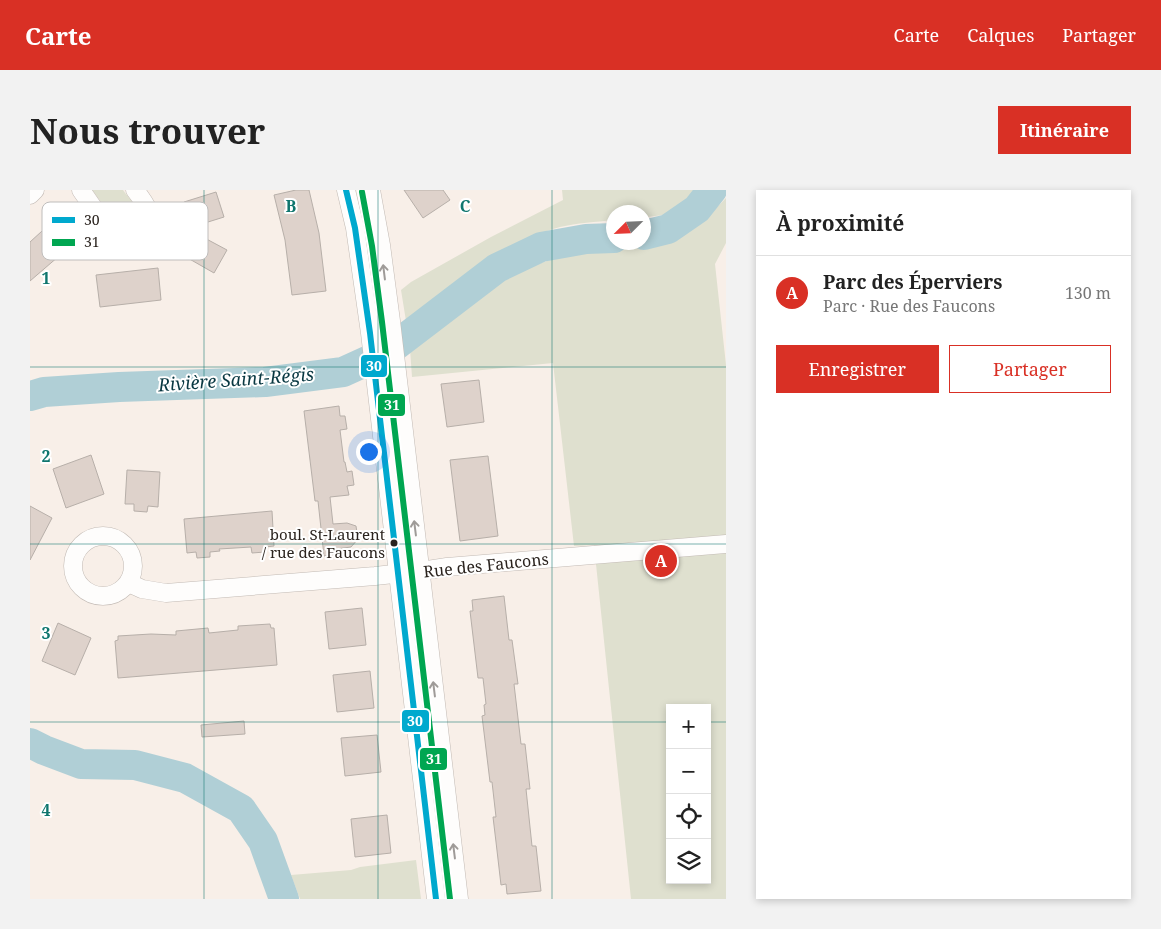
<!DOCTYPE html>
<html lang="fr">
<meta charset="utf-8">
<style>
body{margin:0;font-family:"Noto Serif",serif;background:#f2f2f2;color:#222}
.controls{position:absolute;right:15px;bottom:15px;display:grid;overflow:hidden;border-radius:0px;box-shadow:0 2px 8px #0003}
.controls button{width:45px;height:45px;display:grid;place-items:center;padding:0;border:0;border-bottom:1px solid #e0e0e0;background:#fff;color:#222;font:25px sans-serif}
.compass{position:absolute;left:576px;top:15px;width:45px;height:45px;border-radius:50%;background:#fff;box-shadow:0 2px 8px #0003;rotate:246deg}
.you{position:absolute;left:338px;top:261px;width:18px;height:18px;margin:-12px;border:4px solid #fff;border-radius:50%;background:#1a73e8;box-shadow:0 0 0 8px #1a73e833}
.badge{display:grid;place-items:center;width:32px;height:32px;border-radius:50%;background:#d93025;color:#fff;font-size:16px;font-weight:700}
.pin{position:absolute;translate:-50% -50%;border:2px solid #fff;box-shadow:0 1px 5px #0006}
.list{margin:0;padding:0;list-style:none}
h2{display:flex;justify-content:space-between;align-items:center;height:65px;margin:0;padding:0 20px;font-size:21px}
h2 small{font-size:16px;font-weight:400;color:#767676}
.list li{display:grid;grid-template-columns:32px 1fr auto;gap:15px;align-items:center;box-sizing:border-box;height:75px;padding:0 20px;border-top:1px solid #e0e0e0}
.list b{display:block;font-size:19px;white-space:nowrap}
.list p{margin:0;font-size:16px;white-space:nowrap;color:#767676}
.list em{font-size:16px;font-style:normal;color:#767676}
.actions{display:flex;gap:10px;padding:15px 20px}
.actions a{flex:1;padding:11px 0;border:1px solid #d93025;border-radius:0px;text-align:center;font-size:18px;color:#d93025}
.actions .main{background:#d93025;color:#fff}
.icon{flex:none;width:28px;height:28px;fill:none;stroke:currentColor;stroke-width:2;stroke-linecap:round;stroke-linejoin:round}
.map{position:relative;flex:none;width:696px;height:709px;overflow:hidden;border-radius:0px}
header{display:flex;align-items:center;gap:30px;box-sizing:border-box;height:70px;padding:0 25px;background:#d93025;color:#fff}
header strong{font-size:24px}
nav{display:flex;gap:28px;margin-inline-start:auto;font-size:18px}
.intro{display:flex;align-items:center;justify-content:space-between;box-sizing:border-box;height:120px;padding:0 30px}
h1{margin:0;font-size:35px}
.button{padding:12px 22px;border-radius:0px;background:#d93025;color:#fff;font-size:18px;font-weight:700}
main{display:flex;gap:30px;padding:0 30px}
aside{flex:1;background:#fff;border-radius:0px;box-shadow:0 2px 8px #0003}
.map>svg:first-child{display:block}
</style>
<header>
<strong>Carte</strong>
<nav><a>Carte</a><a>Calques</a><a>Partager</a></nav>
</header>
<div class="intro"><h1>Nous trouver</h1><a class="button">Itinéraire</a></div>
<main>
<div class="map">
<svg width="696" height="709" viewBox="0 0 696 709">
<rect width="100%" height="100%" fill="#f8efe8"/>
<!-- green -->
<g fill="#dfe0cf" fill-rule="evenodd">
<path d="M62,0H93C99,9 116,24 104,34C100,38 94,38 89,36Z"/>
<path d="M532,0H666C651,24 640,25 614,27V22H584L583,30C566,32 547,33 530,37C471,53 424,95 376,131L371,100L381,92L461,47L533,10Z"/>
<path d="M696,8V53L685,74L696,175V709H601L564,355L544,356L523,173L382,187L380,159C421,124 462,91 514,72C534,65 556,59 577,57C591,56 606,58 619,55C630,53 660,41 668,34C678,27 687,17 696,8ZM640,518H677V690H640Z"/>
<path d="M386,670L391,709H270L261,685L321,680L330,677Z"/>
</g>
<g fill="none" stroke-linecap="round" stroke-linejoin="round">
<!-- river -->
<g stroke="#b0cfd6" stroke-width="30">
<path d="M614,45L638,39L667,19L682,0"/>
<path d="M0,206L14,202L89,197L235,192L313,182L357,162L467,78L511,57L556,49L584,48"/>
<path d="M0,553L14,560L51,574L105,575L155,588L211,619L233,651L254,709"/>
</g>
</g>
<!-- building -->
<g fill="#ded2cb" stroke="#b7afa9">
<path d="M266,0H279L289,43L296,101L262,105L255,50L244,5Z"/>
<path d="M374,0H413L420,10L393,28Z"/>
<path d="M186,2L194,27L162,37L154,12Z"/>
<path d="M23,31L43,54L0,91V52Z"/>
<path d="M169,45L197,60L184,83L156,67Z"/>
<path d="M128,78L131,110L70,117L66,85Z"/>
<path d="M449,190L454,232L417,237L411,194Z"/>
<path d="M309,216L310,226H315L317,239L310,240L314,272H315L317,282L322,281L324,295L317,296L319,305L300,307L303,334L317,333L326,336L328,349L321,357L306,359V364L294,366L288,311H285L274,221Z"/>
<path d="M61,265L74,304L36,318L23,279Z"/>
<path d="M458,266L468,346L430,351L420,270Z"/>
<path d="M97,280L130,282L128,317L118,316L117,322L104,321V314H95Z"/>
<path d="M0,316L22,328L0,370Z"/>
<path d="M242,321L244,356L235,357V362L222,363L221,357L189,359L190,361L180,362V367L167,368L166,362L157,363L154,329Z"/>
<path d="M474,406L479,450H482L488,494H484L491,554H495L500,599H496L502,656H506L511,701L477,704L476,694L471,695L466,652L463,627H466L462,592H460L452,526L455,525L454,515L456,514L453,488H448L440,421H443L442,410Z"/>
<path d="M332,418L336,455L299,459L295,422Z"/>
<path d="M28,433L61,448L45,485L12,471Z"/>
<path d="M240,434L241,438H244L247,475L88,488L85,451L88,450V446L121,444L146,445V441L178,438L179,443L208,440V436Z"/>
<path d="M340,481L344,518L307,522L303,485Z"/>
<path d="M214,531L215,544L172,547L171,535Z"/>
<path d="M347,545L351,582L315,586L311,548Z"/>
<path d="M357,625L361,663L325,667L321,629Z"/>
</g>
<g fill="none" stroke-linecap="round" stroke-linejoin="round">
<defs>
<g id="minor">
<path d="M51,0C59,11 76,39 87,45C92,49 100,47 106,46C134,38 116,14 105,0"/>
<path d="M316,0L325,38L340,143L406,709"/>
<path d="M341,0L351,55L361,131L429,709"/>
<path d="M0,5L5,0"/>
<circle cx="73" cy="376" r="30"/>
<path d="M99,393L112,399L136,403L345,386L391,381L417,377L696,354"/>
</g>
</defs>
<!-- minor casing -->
<use href="#minor" stroke="#c2bab4" stroke-width="19"/>
<!-- minor -->
<use href="#minor" stroke="#fefdfc" stroke-width="18"/>
<defs>
<path id="bus-1" d="M316,0L325,38L340,143L406,709"/>
<path id="bus-2" d="M332,2L342,56L352,132L420,709"/>
</defs>
<!-- bus-1 casing -->
<use href="#bus-1" stroke="#fff" stroke-width="10"/>
<!-- bus-2 casing -->
<use href="#bus-2" stroke="#fff" stroke-width="10"/>
<!-- bus-1 -->
<use href="#bus-1" stroke="#00a9ce" stroke-width="6"/>
<!-- bus-2 -->
<use href="#bus-2" stroke="#00a651" stroke-width="6"/>
</g>
<!-- one-way arrows -->
<defs><path id="oneway-shaft" d="M-6 0H5M1.5-3L5.5 0L1.5 3" fill="none" stroke-width="1.6" stroke-linecap="round" stroke-linejoin="round" transform="scale(1.25)"/></defs>
<g stroke="#9f9b98">
<use href="#oneway-shaft" transform="translate(354 82) rotate(-97)"/>
<use href="#oneway-shaft" transform="translate(385 338) rotate(-97)"/>
<use href="#oneway-shaft" transform="translate(404 499) rotate(-97)"/>
<use href="#oneway-shaft" transform="translate(424 661) rotate(-97)"/>
</g>
<!-- grid -->
<path fill="none" stroke="#0f766e" stroke-width="1" stroke-opacity="0.55" d="M174,0V709M348,0V709M522,0V709M0,177H696M0,354H696M0,532H640M677,532H696"/>
<!-- markers -->
<circle fill="#2a231e" stroke="#fff" stroke-width="2" cx="364" cy="353" r="4.5"/>
<g text-anchor="middle" stroke-width="4" stroke-linejoin="round" paint-order="stroke">
<!-- bus labels -->
<g font-size="15" fill="#2a231e" stroke="#fff" text-anchor="end">
<text x="355" y="350">boul. St-Laurent<tspan x="355" dy="18">/ rue des Faucons</tspan></text>
</g>
<!-- street labels -->
<g font-size="16" fill="#2a231e" stroke="#fff">
<text transform="translate(456 375) rotate(-6)" y="6">Rue des Faucons</text>
</g>
<!-- water labels -->
<g font-size="18" font-style="italic" fill="#093842" stroke="#fff">
<text transform="translate(206 190) rotate(-4)" y="6">Rivière Saint-Régis</text>
</g>
</g>
<!-- legend -->
<rect x="12" y="12" width="166" height="58" rx="8" fill="#fff" stroke="#bfbdbc" stroke-width="1"/>
<rect x="22" y="27" width="23" height="6" fill="#00a9ce"/>
<rect x="22" y="49" width="23" height="7" fill="#00a651"/>
<g font-size="14" fill="#2a231e">
<text x="54" y="35">30</text>
<text x="54" y="57">31</text>
</g>
<g font-size="16" text-anchor="middle" font-weight="bold" fill="#0f766e" stroke="#fff" stroke-width="4" stroke-linejoin="round" paint-order="stroke">
<text x="261" y="22">B</text>
<text x="435" y="22">C</text>
<text x="16" y="94">1</text>
<text x="16" y="272">2</text>
<text x="16" y="449">3</text>
<text x="16" y="626">4</text>
</g>
<g stroke="#fff" stroke-width="2">
<rect x="330" y="164" width="28" height="24" rx="5" fill="#00a9ce"/>
<rect x="347" y="203" width="29" height="24" rx="5" fill="#00a651"/>
<rect x="371" y="519" width="29" height="24" rx="5" fill="#00a9ce"/>
<rect x="389" y="557" width="29" height="24" rx="5" fill="#00a651"/>
</g>
<g font-size="14" text-anchor="middle" font-weight="bold" fill="#fff">
<text x="344" y="181">30</text>
<text x="362" y="220">31</text>
<text x="385" y="536">30</text>
<text x="404" y="574">31</text>
</g>
</svg>
<div class="controls">
<button>+</button>
<button>−</button>
<button><svg class="icon" aria-label="locate" viewBox="0 0 24 24"><circle cx="12" cy="12" r="6"/><path d="M12 2v4M12 18v4M2 12h4M18 12h4"/></svg></button>
<button><svg class="icon" aria-label="layers" viewBox="0 0 24 24"><path d="M12 4l9 5-9 5-9-5zM3 14l9 5 9-5"/></svg></button>
</div>
<svg class="compass" viewBox="-18 -18 36 36"><path d="M0-13l5 13h-10z" fill="#e53935"/><path d="M0 13l5-13h-10z" fill="#767676"/></svg>
<div class="you"></div>
<div class="pin badge" style="left:631px;top:371px">A</div>
</div>
<aside>
<h2>À proximité<small></small></h2>
<ul class="list">
<li><span class="badge">A</span><div><b>Parc des Éperviers</b><p>Parc · Rue des Faucons</p></div><em>130 m</em></li>
</ul>
<div class="actions"><a class="main">Enregistrer</a><a>Partager</a></div>
</aside>
</main>
